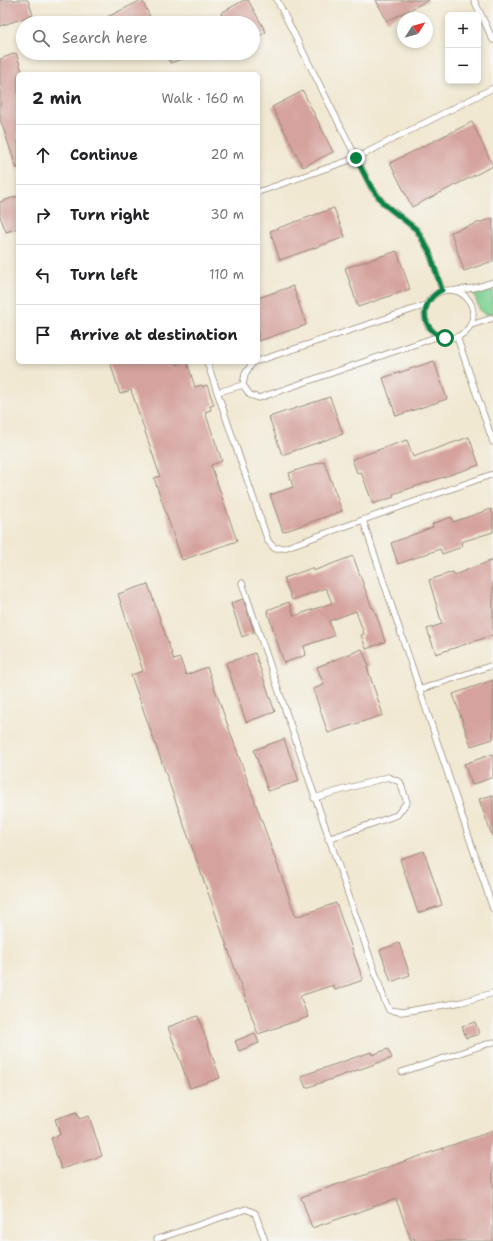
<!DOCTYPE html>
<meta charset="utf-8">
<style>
body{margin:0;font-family:"Shantell Sans",sans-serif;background:#f6f6f6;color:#202124}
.controls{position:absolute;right:12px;top:12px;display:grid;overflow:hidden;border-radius:6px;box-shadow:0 2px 6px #0003}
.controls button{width:36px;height:36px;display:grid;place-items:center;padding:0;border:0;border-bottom:1px solid #e0e0e0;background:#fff;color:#202124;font:20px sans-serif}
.compass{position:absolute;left:397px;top:12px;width:36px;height:36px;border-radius:50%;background:#fff;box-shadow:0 2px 6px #0003;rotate:54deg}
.stop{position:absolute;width:12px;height:12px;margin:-9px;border:3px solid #0b8043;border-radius:50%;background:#fff}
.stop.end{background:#0b8043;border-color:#fff;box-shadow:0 1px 4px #0008}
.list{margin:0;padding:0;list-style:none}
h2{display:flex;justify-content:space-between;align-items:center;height:52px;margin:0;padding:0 16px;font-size:17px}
h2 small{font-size:13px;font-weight:400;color:#757577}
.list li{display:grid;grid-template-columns:26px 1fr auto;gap:12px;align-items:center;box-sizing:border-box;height:60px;padding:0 16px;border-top:1px solid #e0e0e0}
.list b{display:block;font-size:15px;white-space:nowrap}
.list em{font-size:13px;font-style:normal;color:#757577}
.icon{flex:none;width:22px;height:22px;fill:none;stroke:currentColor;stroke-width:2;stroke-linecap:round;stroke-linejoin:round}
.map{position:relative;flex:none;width:493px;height:1241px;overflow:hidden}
.search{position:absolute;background:#fff;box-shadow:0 2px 6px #0003;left:16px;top:16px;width:244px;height:44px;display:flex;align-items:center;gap:10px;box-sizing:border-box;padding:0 14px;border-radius:22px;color:#757577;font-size:15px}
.panel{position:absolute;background:#fff;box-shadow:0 2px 6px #0003;left:16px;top:72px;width:244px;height:292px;border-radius:6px}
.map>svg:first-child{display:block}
</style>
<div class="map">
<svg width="493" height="1241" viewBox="0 0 493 1241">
<rect width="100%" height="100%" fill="#f6f6f2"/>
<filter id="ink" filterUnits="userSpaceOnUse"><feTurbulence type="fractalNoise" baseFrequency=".025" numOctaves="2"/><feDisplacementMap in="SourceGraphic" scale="8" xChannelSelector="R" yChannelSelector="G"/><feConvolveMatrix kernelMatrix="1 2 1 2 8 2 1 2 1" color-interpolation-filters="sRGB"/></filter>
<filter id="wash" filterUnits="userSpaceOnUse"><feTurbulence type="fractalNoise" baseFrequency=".012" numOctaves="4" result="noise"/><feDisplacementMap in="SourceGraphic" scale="16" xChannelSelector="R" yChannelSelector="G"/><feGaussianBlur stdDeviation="0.9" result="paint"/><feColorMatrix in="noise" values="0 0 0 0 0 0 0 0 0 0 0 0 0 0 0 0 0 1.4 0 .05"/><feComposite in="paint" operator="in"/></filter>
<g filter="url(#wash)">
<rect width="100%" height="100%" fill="#f1e8d2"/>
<!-- green -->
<path fill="#7ed193" stroke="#5c7e58" d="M493,287V313L487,315L480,311L474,293Z"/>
<g id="blocks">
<!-- building -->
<g fill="#d5a29d">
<path d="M0,0H28L33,15L0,26Z"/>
<path d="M142,0L153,23H95Z"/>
<path d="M244,0H248L266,32L253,40V23H226L221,13Z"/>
<path d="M376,0H429L387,21Z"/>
<path d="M16,53L23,74H18V168L17,169L0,119V59Z"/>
<path d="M167,53H195V55L170,63Z"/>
<path d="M303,91L333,152L303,167L272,107Z"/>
<path d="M472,122L493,166L412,207L390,163Z"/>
<path d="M18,196V228L6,232L0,216V202Z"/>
<path d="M334,208L345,237L280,260L270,231Z"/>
<path d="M493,218V261L464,271L451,232Z"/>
<path d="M397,251L410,289L358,307L345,268Z"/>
<path d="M293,286L306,325L258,341V298Z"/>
<path d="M434,361L447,399L396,416L383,378Z"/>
<path d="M110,362H176L177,365L187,362L195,387L202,385L203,387L207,385L214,405L210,406L211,410L205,412L222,461L211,465L237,541L182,560L154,478L160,476L131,390L120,394Z"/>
<path d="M330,397L343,434L282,455L269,417Z"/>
<path d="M469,437L479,465L393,494L394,497L373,504L361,472L357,473L352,459L407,440L413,457Z"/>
<path d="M324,461L342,511L283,532L270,495L293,487L289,473Z"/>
<path d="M491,509L493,514V532L461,542L462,547L442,554L440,549L398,564L391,543L433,527L432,524L451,517L453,522Z"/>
<path d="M353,556L372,608L373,607L380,625L385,642L366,649L361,635L364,634L356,611L329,621L334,636L304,646L306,655L284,663L267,610L289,602L294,616L332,603L326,588L292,600L284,578L312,568L313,571Z"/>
<path d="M493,560V635L436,654L427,629L442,624L429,580L453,572L454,575Z"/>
<path d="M148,584L174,660L180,658L186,675L207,667L296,917L336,903L363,980L335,990L333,985L300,996L308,1017L258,1034L131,675L143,671L118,594Z"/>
<path d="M243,599L254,632L242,637L231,603Z"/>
<path d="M362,649L369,666L367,667L383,715L328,733L313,689L324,685L317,667Z"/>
<path d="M255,653L275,712L246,722L226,663Z"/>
<path d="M493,680V739L471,746L453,694Z"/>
<path d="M284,739L299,781L268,791L254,750Z"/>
<path d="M493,754V777L472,785L464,764Z"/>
<path d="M493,795V835L492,836L479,799Z"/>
<path d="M424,851L442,905L418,913L400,859Z"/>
<path d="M399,943L410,975L391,982L380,950Z"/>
<path d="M198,1016L220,1078L190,1088L168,1027Z"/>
<path d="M475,1022L479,1034L466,1038L462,1026Z"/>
<path d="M255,1033L259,1043L239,1051L235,1041Z"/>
<path d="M388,1049L392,1058L306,1088L301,1076L371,1052L372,1055Z"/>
<path d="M77,1112L79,1119L89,1116L102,1156L61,1169L51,1138L60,1135L55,1119Z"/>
<path d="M493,1131V1241H415L414,1238L411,1240L396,1199L312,1228L301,1197Z"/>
</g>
</g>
</g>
<g filter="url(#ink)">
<use href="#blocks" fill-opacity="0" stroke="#968978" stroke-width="1"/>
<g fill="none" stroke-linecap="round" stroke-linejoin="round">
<defs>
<g id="lane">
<path d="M277,0L371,187L384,204L417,230L429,251L442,290"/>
<path d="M474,0L493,40"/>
<path d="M258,192L356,158L493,88"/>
<circle cx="449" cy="314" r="24"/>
<path d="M457,290L474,288L493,282"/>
<path d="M471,325L493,318"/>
<path d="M457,337L493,442"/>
<path d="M258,361L426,305"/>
<path d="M207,362L268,541L274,548H284L493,474"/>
<path d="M253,362L245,374L243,385L250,395L259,398L439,336"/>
<path d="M218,392L243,385"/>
<path d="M363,520L493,909"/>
<path d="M242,583L384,999L389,1010L402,1012L462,1002L493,993"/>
<path d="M419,690L493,665"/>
<path d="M314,798L388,777L400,782L407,802L397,815L328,839"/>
<path d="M402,1072L493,1042"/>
<path d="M157,1239L246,1209L255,1213L265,1241"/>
</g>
</defs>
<!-- lane casing -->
<use href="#lane" stroke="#968978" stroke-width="7"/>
<!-- lane -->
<use href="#lane" stroke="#fff" stroke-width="5.5"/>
</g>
</g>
<g fill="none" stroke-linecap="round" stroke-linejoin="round" filter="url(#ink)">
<!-- route -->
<path stroke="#0b8043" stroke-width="5" d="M356,158L371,187L384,204L417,230L429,251L442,290C419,301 419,330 445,338"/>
</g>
</svg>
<div class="controls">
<button>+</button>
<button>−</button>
</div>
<svg class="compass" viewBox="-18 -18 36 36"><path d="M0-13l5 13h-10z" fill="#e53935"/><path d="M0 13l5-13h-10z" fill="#757577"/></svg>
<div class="stop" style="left:445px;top:338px"></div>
<div class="stop end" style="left:356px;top:158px"></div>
<div class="search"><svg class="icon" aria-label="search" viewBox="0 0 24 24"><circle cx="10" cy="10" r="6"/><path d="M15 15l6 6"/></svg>Search here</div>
<section class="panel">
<h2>2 min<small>Walk · 160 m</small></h2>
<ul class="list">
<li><svg class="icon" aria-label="ahead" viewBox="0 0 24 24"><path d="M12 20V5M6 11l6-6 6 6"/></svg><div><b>Continue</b></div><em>20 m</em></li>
<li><svg class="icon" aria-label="right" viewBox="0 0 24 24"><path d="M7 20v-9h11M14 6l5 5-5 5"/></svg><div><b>Turn right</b></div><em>30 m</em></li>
<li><svg class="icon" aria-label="left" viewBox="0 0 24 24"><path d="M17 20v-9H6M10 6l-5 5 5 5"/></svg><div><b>Turn left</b></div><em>110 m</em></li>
<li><svg class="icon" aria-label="arrive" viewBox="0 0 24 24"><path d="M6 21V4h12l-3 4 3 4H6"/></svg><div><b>Arrive at destination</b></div></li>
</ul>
</section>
</div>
